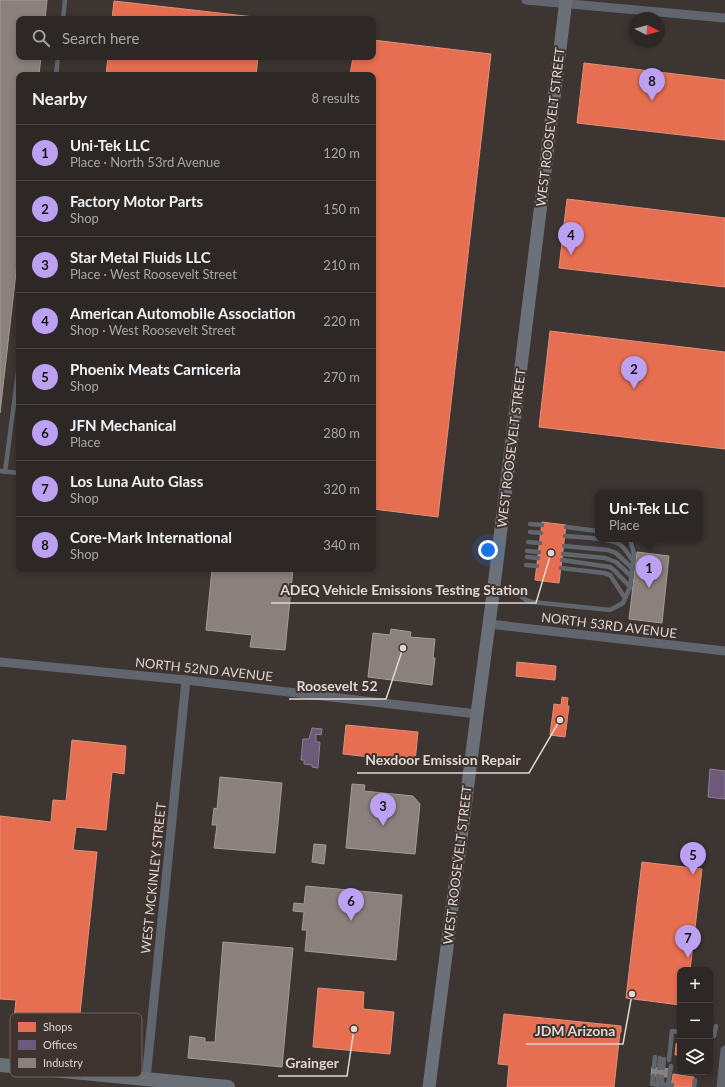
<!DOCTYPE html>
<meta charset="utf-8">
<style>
body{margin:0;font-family:Lato,sans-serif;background:#35302e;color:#f1f3f6}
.controls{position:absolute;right:12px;bottom:12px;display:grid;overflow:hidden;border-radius:8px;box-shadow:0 2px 6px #0003}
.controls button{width:36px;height:36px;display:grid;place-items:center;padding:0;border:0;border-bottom:1px solid #484443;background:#2d2826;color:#f1f3f6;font:20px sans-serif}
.compass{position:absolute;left:629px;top:12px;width:36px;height:36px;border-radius:50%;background:#2d2826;box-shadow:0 2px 6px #0003;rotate:96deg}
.you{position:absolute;left:488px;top:550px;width:14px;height:14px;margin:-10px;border:3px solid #fff;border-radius:50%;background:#1a73e8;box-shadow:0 0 0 6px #1a73e833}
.badge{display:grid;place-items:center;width:26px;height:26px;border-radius:50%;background:#bca0f2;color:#111;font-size:13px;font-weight:700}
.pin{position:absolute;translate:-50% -33px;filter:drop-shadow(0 1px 2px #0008)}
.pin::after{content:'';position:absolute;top:21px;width:14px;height:12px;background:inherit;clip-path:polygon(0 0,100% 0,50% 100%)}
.popup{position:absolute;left:595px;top:490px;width:108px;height:52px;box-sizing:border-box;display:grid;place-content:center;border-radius:8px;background:#2d2826;filter:drop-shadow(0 1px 3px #0005);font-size:13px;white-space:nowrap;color:#a7a6a7}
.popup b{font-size:15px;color:#f1f3f6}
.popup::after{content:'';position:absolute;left:50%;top:100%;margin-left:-8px;border:8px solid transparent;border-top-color:#2d2826}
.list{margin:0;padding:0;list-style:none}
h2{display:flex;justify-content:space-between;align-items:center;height:52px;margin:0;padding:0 16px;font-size:17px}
h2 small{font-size:13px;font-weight:400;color:#a7a6a7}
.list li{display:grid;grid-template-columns:26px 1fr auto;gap:12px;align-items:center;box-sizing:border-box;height:56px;padding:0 16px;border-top:1px solid #484443}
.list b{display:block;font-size:15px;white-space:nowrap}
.list p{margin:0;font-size:13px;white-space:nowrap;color:#a7a6a7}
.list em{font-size:13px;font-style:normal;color:#a7a6a7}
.icon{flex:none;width:22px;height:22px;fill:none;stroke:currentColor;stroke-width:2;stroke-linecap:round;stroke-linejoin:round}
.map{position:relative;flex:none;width:725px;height:1087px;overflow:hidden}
.search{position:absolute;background:#2d2826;box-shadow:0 2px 6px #0003;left:16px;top:16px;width:360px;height:44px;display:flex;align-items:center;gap:10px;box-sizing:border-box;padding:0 14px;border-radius:8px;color:#a7a6a7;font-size:15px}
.panel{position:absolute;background:#2d2826;box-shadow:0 2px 6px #0003;left:16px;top:72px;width:360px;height:500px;border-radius:8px}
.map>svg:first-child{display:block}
</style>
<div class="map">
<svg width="725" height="1087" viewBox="0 0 725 1087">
<rect width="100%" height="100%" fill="#3c3532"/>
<!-- shops -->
<g fill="#e76f51" stroke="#e48e78">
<path d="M114,1L263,18V19H112Z"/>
<path d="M373,40L491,54L438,517L373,509V75H350L353,57H373Z"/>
<path d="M108,57H258L256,75H106Z"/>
<path d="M584,63L725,80V140L577,123Z"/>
<path d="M567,199L725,218V287L559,268Z"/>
<path d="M550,331L725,352V449L539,427Z"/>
<path d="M542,522L566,525L559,583L535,580Z"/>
<path d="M517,662L556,666L555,680L516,676Z"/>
<path d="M562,697L568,698L567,706H569L565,737L550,735L554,704L561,705Z"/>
<path d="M346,725L418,732L415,762L343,754Z"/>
<path d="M72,740L126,746L124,774L112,772L106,830L76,827L73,850L97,852L78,1033L30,1028L29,1037L22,1036V1030L13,1029L16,1000L0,999V816L51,822L53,800L66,801Z"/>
<path d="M642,862L702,869L690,970H680V1005L626,998Z"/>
<path d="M318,988L364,992L363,1009L394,1012L390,1054L313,1047Z"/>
<path d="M504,1014L621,1026V1032H620L614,1087H507L509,1065L498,1064Z"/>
<path d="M680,1040V1055H675L676,1044Z"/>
<path d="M673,1074L694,1077L693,1087H671Z"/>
</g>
<!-- offices -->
<g fill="#6d597a" stroke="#8f7f95">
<path d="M312,728L322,729L321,735L316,734V742H320L318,768L312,767V765L304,764V760H301L303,739H309Z"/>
<path d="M710,769L725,771V799L708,797Z"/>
</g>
<!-- industry -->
<g fill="#8a817c" stroke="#a39b96">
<path d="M0,0H47L45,19H19V57H41L39,75H19V246L0,413Z"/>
<path d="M637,552L669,556L662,623L629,619Z"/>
<path d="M212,569H293L285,650L250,647L252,635L206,630Z"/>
<path d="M391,629L411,632L410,637L435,639L433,658H435L432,685L368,677L373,633L390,635Z"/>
<path d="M220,777L282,783L275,853L214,848L217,825H212L214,808L217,809Z"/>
<path d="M352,784L365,785L364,791L413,796L420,804L415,854L346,848Z"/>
<path d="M314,844L326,845L324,864L312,862Z"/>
<path d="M306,886L402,895L396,960L305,951L307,930H302L304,912L293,911L294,903L304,904Z"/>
<path d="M223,942L293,948L282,1067L188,1058L190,1036L205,1038V1042H215Z"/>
<path d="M652,1067L669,1069L668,1077L651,1076Z"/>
</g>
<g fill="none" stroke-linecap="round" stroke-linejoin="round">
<!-- lane -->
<g stroke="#61666e" stroke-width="4.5">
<path d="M63,19L65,0"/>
<path d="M56,75L58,57"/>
<path d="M0,471L19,473"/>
<path d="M5,472L19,365"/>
<path d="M530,524L542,525"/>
<path d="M566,527L598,531"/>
<path d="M530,532L541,533"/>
<path d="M565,536C577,537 610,538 619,544C625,548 629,555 633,561"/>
<path d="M528,542L540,543"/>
<path d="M564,546L608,550L616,553L632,568"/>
<path d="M527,551L539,552"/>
<path d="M563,554L605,558L616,562L631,576"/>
<path d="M527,557L538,558"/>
<path d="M562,560L610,567L615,571L630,587"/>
<path d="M526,565L537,566"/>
<path d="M561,568L604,573L610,575L625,598"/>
<path d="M522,597L526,600L532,602L610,610L623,603L630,587L634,554L630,539"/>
<path d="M710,1035L714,1036L716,1026"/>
<path d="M669,1060L672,1031L680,1032"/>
<path d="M654,1067L655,1057"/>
<path d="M659,1068L660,1058"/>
<path d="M663,1068L664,1059"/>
<path d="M653,1076L652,1084L672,1085"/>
<path d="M662,1084V1077"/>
<path d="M668,1085L671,1066"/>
<path d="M657,1087L658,1076"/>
<path d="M694,1087L695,1080"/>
</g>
<!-- street -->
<g stroke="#61666e" stroke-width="9">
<path d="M526,0L725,18"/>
<path d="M489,624L725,651"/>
<path d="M0,662L186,680L477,714"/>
<path d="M146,1079L186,680"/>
<path d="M721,1087L725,1050"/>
</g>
<!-- secondary -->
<path stroke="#6c7179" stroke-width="13" d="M429,1087L477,714L493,594L566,0"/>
<!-- primary -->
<path stroke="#6a7078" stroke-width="14" d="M0,1065L228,1087"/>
</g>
<g text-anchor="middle" stroke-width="4" stroke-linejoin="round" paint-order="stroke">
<!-- street labels -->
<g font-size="13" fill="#ded7d4" stroke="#3f332f">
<text transform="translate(550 127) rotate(-83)" y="5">WEST ROOSEVELT STREET</text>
<text transform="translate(511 448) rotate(-83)" y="5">WEST ROOSEVELT STREET</text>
<text transform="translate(609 625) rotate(7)" y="5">NORTH 53RD AVENUE</text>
<text transform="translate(204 669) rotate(6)" y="5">NORTH 52ND AVENUE</text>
<text transform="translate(457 865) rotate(-83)" y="5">WEST ROOSEVELT STREET</text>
<text transform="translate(153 878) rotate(-84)" y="5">WEST MCKINLEY STREET</text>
</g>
</g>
<!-- legend -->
<rect x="10" y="1013" width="132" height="64" rx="6" fill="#3f332f" stroke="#6f6461" stroke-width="1"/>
<rect x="18" y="1022" width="18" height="10" fill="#e76f51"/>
<rect x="18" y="1040" width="18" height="10" fill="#6d597a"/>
<rect x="18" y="1058" width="18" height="10" fill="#8a817c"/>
<g font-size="11" fill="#ded7d4">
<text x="43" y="1031">Shops</text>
<text x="43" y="1049">Offices</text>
<text x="43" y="1067">Industry</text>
</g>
<!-- callouts -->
<path fill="none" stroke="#ded7d4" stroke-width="1.5" d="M551 553L536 603H271M403 648L386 699H289M560 720L529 773H357M632 994L623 1044H526M354 1029L347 1076H278"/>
<g fill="#ded7d4" stroke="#3f332f" stroke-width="1.5">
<circle cx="551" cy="553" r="4"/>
<circle cx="403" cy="648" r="4"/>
<circle cx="560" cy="720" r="4"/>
<circle cx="632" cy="994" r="4"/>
<circle cx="354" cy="1029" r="4"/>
</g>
<g font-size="14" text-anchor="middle" font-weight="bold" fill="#ded7d4" stroke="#3f332f" stroke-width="4" stroke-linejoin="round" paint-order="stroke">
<text x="404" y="595">ADEQ Vehicle Emissions Testing Station</text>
<text x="337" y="691">Roosevelt 52</text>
<text x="443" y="765">Nexdoor Emission Repair</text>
<text x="575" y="1036">JDM Arizona</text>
<text x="312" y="1068">Grainger</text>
</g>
</svg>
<div class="controls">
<button>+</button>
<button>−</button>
<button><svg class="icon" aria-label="layers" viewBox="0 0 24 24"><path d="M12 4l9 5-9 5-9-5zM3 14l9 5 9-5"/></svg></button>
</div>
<svg class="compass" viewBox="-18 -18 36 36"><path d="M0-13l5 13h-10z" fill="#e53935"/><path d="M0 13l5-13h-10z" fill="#a7a6a7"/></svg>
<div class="you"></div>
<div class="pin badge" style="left:649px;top:588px">1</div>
<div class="popup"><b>Uni-Tek LLC</b>Place</div>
<div class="pin badge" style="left:634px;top:389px">2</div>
<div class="pin badge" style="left:383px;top:826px">3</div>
<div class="pin badge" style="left:571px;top:255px">4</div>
<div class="pin badge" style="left:693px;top:875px">5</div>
<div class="pin badge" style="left:351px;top:921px">6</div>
<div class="pin badge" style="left:688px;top:958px">7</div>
<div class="pin badge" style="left:652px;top:101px">8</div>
<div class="search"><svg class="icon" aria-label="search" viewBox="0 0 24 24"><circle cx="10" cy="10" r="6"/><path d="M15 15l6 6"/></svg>Search here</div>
<section class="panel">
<h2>Nearby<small>8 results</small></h2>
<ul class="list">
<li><span class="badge">1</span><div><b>Uni-Tek LLC</b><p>Place · North 53rd Avenue</p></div><em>120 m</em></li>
<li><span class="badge">2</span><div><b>Factory Motor Parts</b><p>Shop</p></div><em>150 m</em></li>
<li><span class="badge">3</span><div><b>Star Metal Fluids LLC</b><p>Place · West Roosevelt Street</p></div><em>210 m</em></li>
<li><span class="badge">4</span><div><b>American Automobile Association</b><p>Shop · West Roosevelt Street</p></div><em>220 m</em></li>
<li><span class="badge">5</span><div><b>Phoenix Meats Carniceria</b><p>Shop</p></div><em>270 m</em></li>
<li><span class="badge">6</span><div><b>JFN Mechanical</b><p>Place</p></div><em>280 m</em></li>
<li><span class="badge">7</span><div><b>Los Luna Auto Glass</b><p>Shop</p></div><em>320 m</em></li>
<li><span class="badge">8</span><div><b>Core-Mark International</b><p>Shop</p></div><em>340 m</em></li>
</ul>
</section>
</div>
